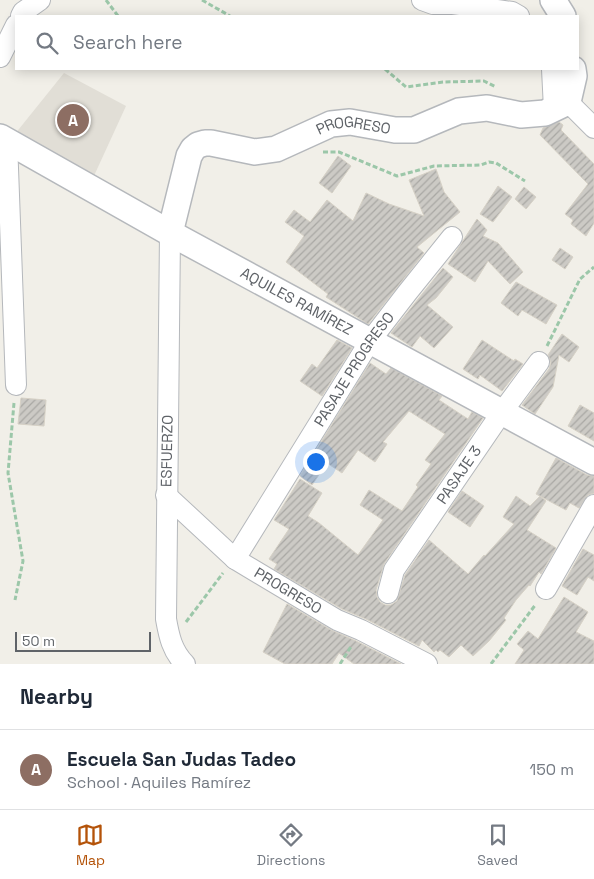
<!DOCTYPE html>
<meta charset="utf-8">
<style>
body{margin:0;font-family:"Space Grotesk",sans-serif;background:#f2f2f3;color:#1f2937}
.scale{position:absolute;left:15px;bottom:12px;width:136px;box-sizing:border-box;padding-left:5px;border:2px solid #5f6368;border-top:0;font-size:14px;line-height:18px;white-space:nowrap;color:#5f6368;-webkit-text-stroke:4px #fff;paint-order:stroke}
.you{position:absolute;left:315px;top:461px;width:18px;height:18px;margin:-12px;border:4px solid #fff;border-radius:50%;background:#1a73e8;box-shadow:0 0 0 8px #1a73e833}
.badge{display:grid;place-items:center;width:32px;height:32px;border-radius:50%;background:#b45309;color:#fff;font-size:16px;font-weight:700}
.pin{position:absolute;translate:-50% -50%;border:2px solid #fff;box-shadow:0 1px 5px #0006}
.list{margin:0;padding:0;list-style:none}
h2{display:flex;justify-content:space-between;align-items:center;height:65px;margin:0;padding:0 20px;font-size:21px}
h2 small{font-size:16px;font-weight:400;color:#747a83}
.list li{display:grid;grid-template-columns:32px 1fr auto;gap:15px;align-items:center;box-sizing:border-box;height:80px;padding:0 20px;border-top:1px solid #e0e1e3}
.list b{display:block;font-size:19px;white-space:nowrap}
.list p{margin:0;font-size:16px;white-space:nowrap;color:#747a83}
.list em{font-size:16px;font-style:normal;color:#747a83}
.icon{flex:none;width:28px;height:28px;fill:none;stroke:currentColor;stroke-width:2;stroke-linecap:round;stroke-linejoin:round}
.map{position:relative;flex:none;width:594px;height:664px;overflow:hidden}
.search{position:absolute;background:#fff;box-shadow:0 2px 12px #0003;left:15px;right:15px;top:15px;height:55px;display:flex;align-items:center;gap:12px;box-sizing:border-box;padding:0 18px;border-radius:0px;color:#747a83;font-size:19px}
.sheet{height:145px;background:#fff}
nav{display:flex;justify-content:space-around;align-items:center;box-sizing:border-box;height:70px;border-top:1px solid #e0e1e3;background:#fff;font-size:14px;color:#747a83}
nav a{display:grid;justify-items:center;gap:2px}
nav .on{color:#b45309}
.map>svg:first-child{display:block}
</style>
<div class="map">
<svg width="594" height="664" viewBox="0 0 594 664">
<defs>
<pattern id="building-hatch" width="6" height="6" patternUnits="userSpaceOnUse" patternTransform="scale(1.25)"><rect width="6" height="6" fill="#cccac5"/><path d="M-1 1l2-2M0 6l6-6M5 7l2-2" fill="none" stroke="#a9a8a4"/></pattern>
</defs>
<rect width="100%" height="100%" fill="#f1efe8"/>
<!-- education -->
<path fill="#e1ded6" d="M64,73L126,106L93,178L15,134Z"/>
<!-- building -->
<g fill="url(#building-hatch)" stroke="#d6d1c6">
<path d="M559,122L563,125L561,130L594,164V223L586,236L571,224L573,220L565,214L588,184L540,135L543,128Z"/>
<path d="M338,156L351,166L332,193L319,183Z"/>
<path d="M436,169L444,192L460,212L417,247L424,253L368,324L326,297L328,294L286,262L304,236L285,222L294,210L310,222L327,200L353,221L366,193L389,204L424,216L409,180Z"/>
<path d="M498,186L512,197L493,222L480,214Z"/>
<path d="M524,187L536,197L526,209L515,199Z"/>
<path d="M477,219L487,230L483,236L498,243L523,272L510,284L488,261L475,282L448,264Z"/>
<path d="M560,248L573,257L565,269L552,260Z"/>
<path d="M443,268L453,277L436,298L427,305L453,327L434,348L420,336L412,347L391,333Z"/>
<path d="M516,282L557,305L546,324L522,310L518,316L501,303Z"/>
<path d="M562,334L579,347L569,362L559,355L553,387L535,414L522,405L549,369L551,363L548,355Z"/>
<path d="M337,340L352,348L322,396L300,381L312,364L317,368Z"/>
<path d="M482,340L514,361L515,359L523,364L502,391L480,375L478,379L463,369Z"/>
<path d="M370,363L386,374L391,368L442,396L439,400L468,419L472,412L483,418L384,564L376,590L377,597L380,602L385,605H391L397,601L405,575L429,540L468,574L484,555L485,556L514,524L503,517L516,496L530,506L540,496L546,501L527,530L556,548L541,574L539,572L530,586L529,585L516,600L504,618L506,620L489,641L473,656L461,645L449,657L440,650L438,652L436,650L434,652L422,640L419,646L366,619L342,609L274,569L277,564L269,559L289,529L274,520L300,479L322,493L308,516L319,523L358,555L383,520L360,505L369,490L402,511L418,487L416,485L431,464L425,460L445,434L409,411L383,442L387,444L375,462L358,450L342,473L327,463L312,485L300,476Z"/>
<path d="M21,398L46,400L44,426L18,424Z"/>
<path d="M580,405L594,413V441L568,426Z"/>
<path d="M556,458L587,475L594,476V493L588,495L579,508L570,503L566,510L536,494Z"/>
<path d="M462,491L484,506L470,527L448,512Z"/>
<path d="M583,549L594,555V581L588,577L577,595L562,586Z"/>
<path d="M564,597L588,612L576,632L594,641V664H515L524,650L517,644L528,631L538,639Z"/>
<path d="M287,604L331,630L356,641L401,664H354L339,653L332,664H285L263,652Z"/>
</g>
<g fill="none" stroke-linecap="round" stroke-linejoin="round">
<defs>
<g id="minor">
<path d="M422,0L433,4H453L512,12L519,16"/>
<path d="M21,16L23,12L40,0"/>
<path d="M0,57L16,25"/>
<path d="M552,69L554,109"/>
<path d="M568,102L594,128"/>
<path d="M7,141L16,385"/>
<path d="M170,233L166,619C169,636 172,651 185,664"/>
<path id="s1" d="M166,495L235,559L337,620L361,630L427,664"/>
<path id="s2" d="M235,559L370,341L407,293L452,237"/>
<path d="M546,589L594,505"/>
<path id="s3" d="M388,593L394,570L502,412L539,362"/>
</g>
<g id="tertiary">
<path d="M553,0L563,16"/>
<path id="s4" d="M0,137L170,233L594,462"/>
<path id="s5" d="M170,233L189,156L193,149L198,145L205,143H211L255,152L276,149L331,124L350,122L395,130H414L459,111L487,108L521,115L545,113L568,102L574,76L573,69"/>
</g>
</defs>
<!-- minor casing -->
<use href="#minor" stroke="#b5b8bc" stroke-width="22"/>
<!-- tertiary casing -->
<use href="#tertiary" stroke="#b5b8bc" stroke-width="28"/>
<!-- path -->
<g stroke="#9cc7a9" stroke-width="3" stroke-dasharray="5 2.5" stroke-linecap="butt">
<path d="M106,0L118,16"/>
<path d="M202,0L230,16"/>
<path d="M385,69L406,87L443,82L484,81L496,87"/>
<path d="M323,152H339L397,176L434,166L481,165L489,162L496,163L525,181"/>
<path d="M547,346L580,279L594,267"/>
<path d="M14,403L8,473L23,561L15,600"/>
<path d="M186,622L223,573"/>
<path d="M340,664L352,645"/>
<path d="M491,664L536,604"/>
</g>
<!-- minor -->
<use href="#minor" stroke="#fff" stroke-width="20"/>
<!-- tertiary -->
<use href="#tertiary" stroke="#fff" stroke-width="25"/>
</g>
<g text-anchor="middle" stroke-width="4.5" stroke-linejoin="round" paint-order="stroke">
<!-- street labels -->
<g font-size="15" fill="#5f6368" stroke="#fff">
<text dy="5" stroke="none"><textPath href="#s5" startOffset="256">PROGRESO</textPath></text>
<text dy="5" stroke="none"><textPath href="#s4" startOffset="339">AQUILES RAMÍREZ</textPath></text>
<text dy="5" stroke="none"><textPath href="#s2" startOffset="224">PASAJE PROGRESO</textPath></text>
<text transform="translate(167 451) rotate(-89)" y="5">ESFUERZO</text>
<text dy="5" stroke="none"><textPath href="#s3" startOffset="139">PASAJE 3</textPath></text>
<text dy="5" stroke="none"><textPath href="#s1" startOffset="156">PROGRESO</textPath></text>
</g>
</g>
</svg>
<div class="scale">50 m</div>
<div class="you"></div>
<div class="pin badge" style="left:73px;top:120px;background:#8d6e63">A</div>
<div class="search"><svg class="icon" aria-label="search" viewBox="0 0 24 24"><circle cx="10" cy="10" r="6"/><path d="M15 15l6 6"/></svg>Search here</div>
</div>
<section class="sheet">
<h2>Nearby<small></small></h2>
<ul class="list">
<li><span class="badge" style="background:#8d6e63">A</span><div><b>Escuela San Judas Tadeo</b><p>School · Aquiles Ramírez</p></div><em>150 m</em></li>
</ul>
</section>
<nav>
<a class="on"><svg class="icon" aria-label="map" viewBox="0 0 24 24"><path d="M3 6l6-2 6 2 6-2v14l-6 2-6-2-6 2zM9 4v14M15 6v14"/></svg>Map</a>
<a><svg class="icon" aria-label="directions" viewBox="0 0 24 24"><path d="M12 3l9 9-9 9-9-9zM9 14v-3h6M13 9l2 2-2 2"/></svg>Directions</a>
<a><svg class="icon" aria-label="saved" viewBox="0 0 24 24"><path d="M7 4h10v16l-5-4-5 4z"/></svg>Saved</a>
</nav>
